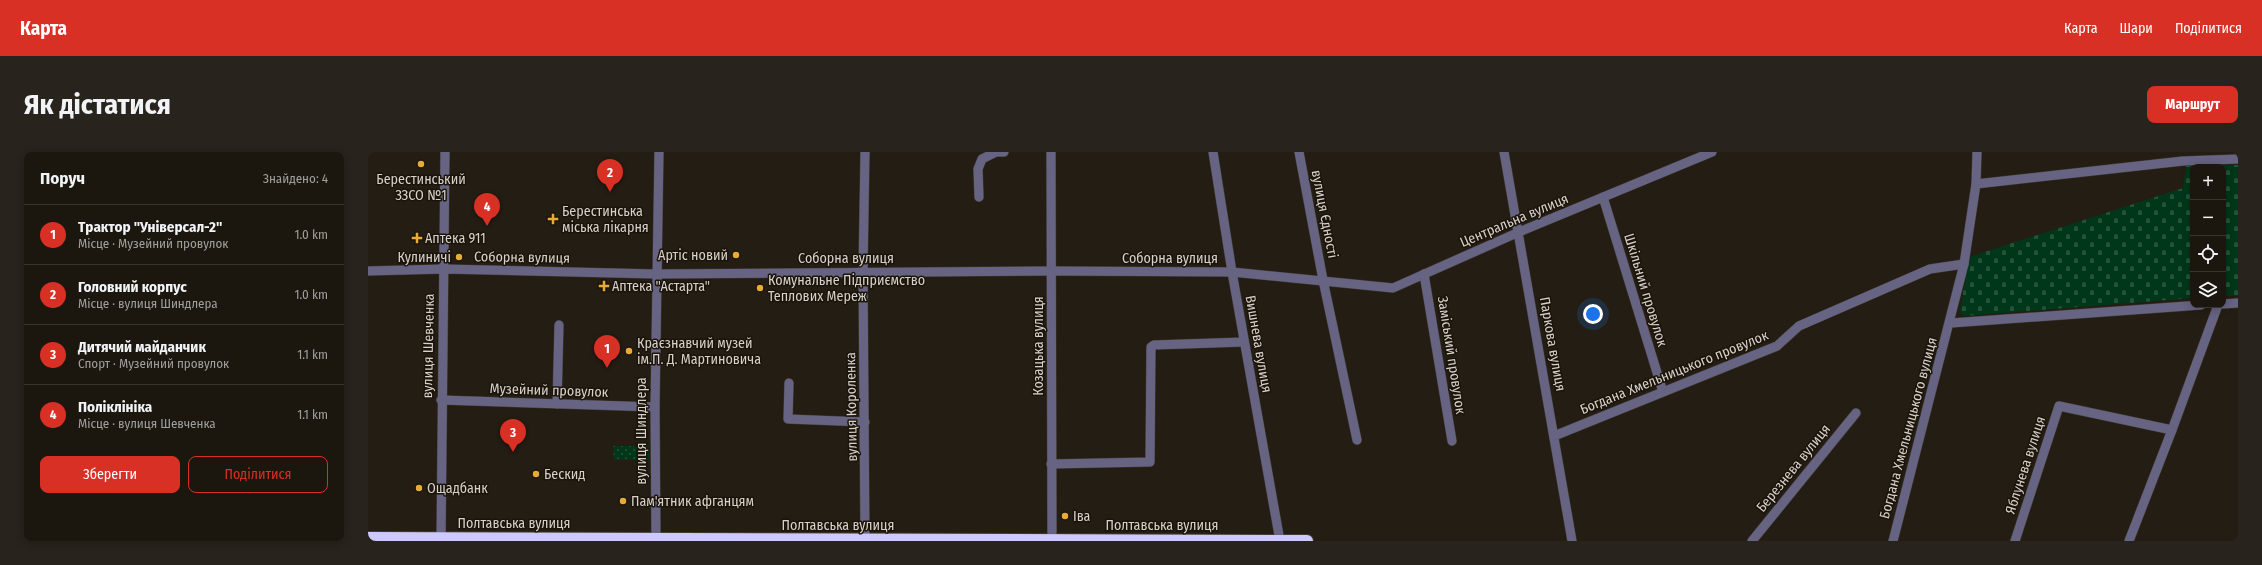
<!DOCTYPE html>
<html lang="uk">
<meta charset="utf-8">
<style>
body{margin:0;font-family:"Fira Sans Condensed",sans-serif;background:#28231c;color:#f1f3f6}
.controls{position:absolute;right:12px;top:12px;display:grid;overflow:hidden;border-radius:8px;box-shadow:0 2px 10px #0003}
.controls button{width:36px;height:36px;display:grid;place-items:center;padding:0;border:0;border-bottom:1px solid #39352e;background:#1b160e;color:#f1f3f6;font:20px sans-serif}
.you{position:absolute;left:1225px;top:162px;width:14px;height:14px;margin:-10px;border:3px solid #fff;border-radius:50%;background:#1a73e8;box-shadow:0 0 0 6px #1a73e833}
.badge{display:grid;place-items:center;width:26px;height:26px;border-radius:50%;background:#d93025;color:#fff;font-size:13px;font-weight:700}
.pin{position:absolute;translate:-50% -33px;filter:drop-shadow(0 1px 2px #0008)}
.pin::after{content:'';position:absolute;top:21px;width:14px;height:12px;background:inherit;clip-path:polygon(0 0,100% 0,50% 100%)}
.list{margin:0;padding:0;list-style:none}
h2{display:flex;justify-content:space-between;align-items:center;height:52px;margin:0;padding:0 16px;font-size:17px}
h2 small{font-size:13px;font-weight:400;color:#a09f9e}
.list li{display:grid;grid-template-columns:26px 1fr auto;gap:12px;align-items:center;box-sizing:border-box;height:60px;padding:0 16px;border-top:1px solid #39352e}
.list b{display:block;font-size:15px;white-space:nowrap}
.list p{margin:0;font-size:13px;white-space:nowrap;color:#a09f9e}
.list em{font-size:13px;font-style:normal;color:#a09f9e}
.actions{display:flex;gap:8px;padding:12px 16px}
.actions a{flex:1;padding:9px 0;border:1px solid #d93025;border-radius:8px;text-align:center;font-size:14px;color:#d93025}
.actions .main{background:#d93025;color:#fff}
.icon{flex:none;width:22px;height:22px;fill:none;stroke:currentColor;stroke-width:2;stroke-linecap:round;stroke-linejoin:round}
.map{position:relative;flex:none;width:1870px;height:389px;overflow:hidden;border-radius:8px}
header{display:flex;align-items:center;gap:24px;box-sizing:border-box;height:56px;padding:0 20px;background:#d93025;color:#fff}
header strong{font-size:19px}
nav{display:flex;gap:22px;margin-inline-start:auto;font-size:14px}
.intro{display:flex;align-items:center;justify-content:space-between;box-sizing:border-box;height:96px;padding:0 24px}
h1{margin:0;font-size:28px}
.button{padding:10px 18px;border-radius:8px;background:#d93025;color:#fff;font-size:14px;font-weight:700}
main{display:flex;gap:24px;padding:0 24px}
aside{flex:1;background:#1b160e;border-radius:8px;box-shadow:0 2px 10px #0003}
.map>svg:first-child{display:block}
</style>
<header>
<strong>Карта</strong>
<nav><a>Карта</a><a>Шари</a><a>Поділитися</a></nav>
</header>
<div class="intro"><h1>Як дістатися</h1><a class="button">Маршрут</a></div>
<main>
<aside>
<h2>Поруч<small>Знайдено: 4</small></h2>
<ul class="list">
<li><span class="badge">1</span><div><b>Трактор &quot;Універсал-2&quot;</b><p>Місце · Музейний провулок</p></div><em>1.0 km</em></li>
<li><span class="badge">2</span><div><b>Головний корпус</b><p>Місце · вулиця Шиндлера</p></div><em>1.0 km</em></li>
<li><span class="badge">3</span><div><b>Дитячий майданчик</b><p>Спорт · Музейний провулок</p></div><em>1.1 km</em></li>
<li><span class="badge">4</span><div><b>Поліклініка</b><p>Місце · вулиця Шевченка</p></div><em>1.1 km</em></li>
</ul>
<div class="actions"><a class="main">Зберегти</a><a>Поділитися</a></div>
</aside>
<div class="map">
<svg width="1870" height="389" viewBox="0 0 1870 389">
<defs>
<pattern id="grass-dots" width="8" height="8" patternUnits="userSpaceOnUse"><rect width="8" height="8" fill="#003619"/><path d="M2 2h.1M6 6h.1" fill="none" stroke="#245239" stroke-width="1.8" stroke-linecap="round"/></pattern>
<pattern id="cemetery-stones" width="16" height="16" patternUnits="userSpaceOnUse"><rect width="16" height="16" fill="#003619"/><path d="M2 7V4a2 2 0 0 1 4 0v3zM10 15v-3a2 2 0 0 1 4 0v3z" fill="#245239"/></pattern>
</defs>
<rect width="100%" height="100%" fill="#241d13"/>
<!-- grass -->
<path fill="url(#grass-dots)" d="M245,294H281V308H246Z"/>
<!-- cemetery -->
<path fill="url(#cemetery-stones)" d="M1870,13V143L1855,144V15H1825V146L1596,164L1592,159L1601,105L1815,36L1818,14Z"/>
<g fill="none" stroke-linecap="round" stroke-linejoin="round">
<defs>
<g id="minor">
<path d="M683,0L684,389"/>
<path d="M845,0L864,120L912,389"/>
<path d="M931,0L955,128L989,288"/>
<path d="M1136,0L1204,389"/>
<path d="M1608,32L1815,9L1870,7"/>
<path d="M611,45L610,17L614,7L628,0H636"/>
<path d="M1235,45L1295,240"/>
<path d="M0,119L76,117L288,122L684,119L864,120L1025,136L1151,80L1344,0"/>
<path d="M1056,122L1084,289"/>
<path d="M1855,152L1870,151"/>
<path d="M1583,171L1833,153"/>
<path d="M421,231L420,267L497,270"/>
<path d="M73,248L287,255"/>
<path d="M189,252L191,173"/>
<path d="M1186,284L1409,194L1431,174L1562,117L1596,112"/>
<path d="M683,312L782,310L783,195L786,193L876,190"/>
<path d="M73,389L77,0"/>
<path d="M288,389L287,255L291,0"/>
<path d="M497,389L495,120L497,0"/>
<path d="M1384,389L1488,261"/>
<path d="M1525,389L1596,112L1608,32L1609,0"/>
<path d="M1647,389L1691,254L1804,278L1850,153"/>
<path d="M1761,389L1804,278"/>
</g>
<path id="highway" d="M0,386L939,389"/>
</defs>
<!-- minor casing -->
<use href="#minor" stroke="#403a30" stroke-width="10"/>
<!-- highway casing -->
<use href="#highway" stroke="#403a30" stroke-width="14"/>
<!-- minor -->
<use href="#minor" stroke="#666383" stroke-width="9"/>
<!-- highway -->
<use href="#highway" stroke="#cdc9f9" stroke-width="12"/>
</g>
<!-- markers -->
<g fill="#e7ac37" stroke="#1b140a" stroke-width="1.5">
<circle cx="53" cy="12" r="4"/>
<path d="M183 61h4v4h4v4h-4v4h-4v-4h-4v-4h4z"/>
<path d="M47 80h4v4h4v4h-4v4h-4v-4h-4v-4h4z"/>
<circle cx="368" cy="103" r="4"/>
<circle cx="91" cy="105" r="4"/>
<path d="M234 128h4v4h4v4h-4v4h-4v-4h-4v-4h4z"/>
<circle cx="392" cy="136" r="4"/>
<circle cx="261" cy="199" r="4"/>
<circle cx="168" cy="322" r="4"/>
<circle cx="51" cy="336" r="4"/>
<circle cx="255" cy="349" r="4"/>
<circle cx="697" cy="364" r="4"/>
</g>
<g text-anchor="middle" stroke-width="3" stroke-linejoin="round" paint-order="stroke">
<!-- poi labels -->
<g font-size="14" fill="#d6d1ca" stroke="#1b140a" text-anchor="start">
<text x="53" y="32" text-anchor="middle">Берестинський<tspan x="53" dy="16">ЗЗСО №1</tspan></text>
<text x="194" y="64">Берестинська<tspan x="194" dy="16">міська лікарня</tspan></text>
<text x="57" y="91">Аптека 911</text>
<text x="360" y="108" text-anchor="end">Артіс новий</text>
<text x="83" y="110" text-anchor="end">Кулиничі</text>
<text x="400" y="133">Комунальне Підприємство<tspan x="400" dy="16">Теплових Мереж</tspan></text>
<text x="244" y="139">Аптека "Астарта"</text>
<text x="269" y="196">Краєзнавчий музей<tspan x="269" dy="16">ім.П. Д. Мартиновича</tspan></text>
<text x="176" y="327">Бескид</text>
<text x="59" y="341">Ощадбанк</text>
<text x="263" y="354">Пам'ятник афганцям</text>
<text x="705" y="369">Іва</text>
</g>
<!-- street labels -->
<g font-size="14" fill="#d6d1ca" stroke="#1b140a">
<text transform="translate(957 62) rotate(79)" y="5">вулиця Єдності</text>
<text transform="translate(1146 68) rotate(-23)" y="5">Центральна вулиця</text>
<text transform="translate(154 105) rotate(1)" y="5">Соборна вулиця</text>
<text x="478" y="111">Соборна вулиця</text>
<text x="802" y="111">Соборна вулиця</text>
<text transform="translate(1278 138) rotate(73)" y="5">Шкільний провулок</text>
<text transform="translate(891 192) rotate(80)" y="5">Вишнева вулиця</text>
<text transform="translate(1185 192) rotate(80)" y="5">Паркова вулиця</text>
<text transform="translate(60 194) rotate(-89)" y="5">вулиця Шевченка</text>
<text transform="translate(670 194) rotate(-90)" y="5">Козацька вулиця</text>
<text transform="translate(1084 203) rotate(81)" y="5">Заміський провулок</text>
<text transform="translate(1306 220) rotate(-22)" y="5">Богдана Хмельницького провулок</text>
<text transform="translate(181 238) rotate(2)" y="5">Музейний провулок</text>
<text transform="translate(483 255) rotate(-91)" y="5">вулиця Короленка</text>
<text transform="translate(1540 276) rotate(-75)" y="5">Богдана Хмельницького вулиця</text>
<text transform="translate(273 279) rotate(-90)" y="5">вулиця Шиндлера</text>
<text transform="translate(1657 313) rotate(-72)" y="5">Яблунева вулиця</text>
<text transform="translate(1425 316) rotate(-51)" y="5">Березнева вулиця</text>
<text x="146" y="376">Полтавська вулиця</text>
<text x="470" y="378">Полтавська вулиця</text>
<text x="794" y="378">Полтавська вулиця</text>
</g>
</g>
</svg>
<div class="controls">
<button>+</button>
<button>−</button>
<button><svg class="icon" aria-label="locate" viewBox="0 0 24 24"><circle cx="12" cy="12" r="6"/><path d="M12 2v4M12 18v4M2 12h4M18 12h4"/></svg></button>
<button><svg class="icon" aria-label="layers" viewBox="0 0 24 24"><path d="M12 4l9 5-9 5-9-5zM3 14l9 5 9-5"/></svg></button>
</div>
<div class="you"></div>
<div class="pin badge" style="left:239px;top:216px">1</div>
<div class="pin badge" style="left:242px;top:40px">2</div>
<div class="pin badge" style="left:145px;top:300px">3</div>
<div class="pin badge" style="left:119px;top:74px">4</div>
</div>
</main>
